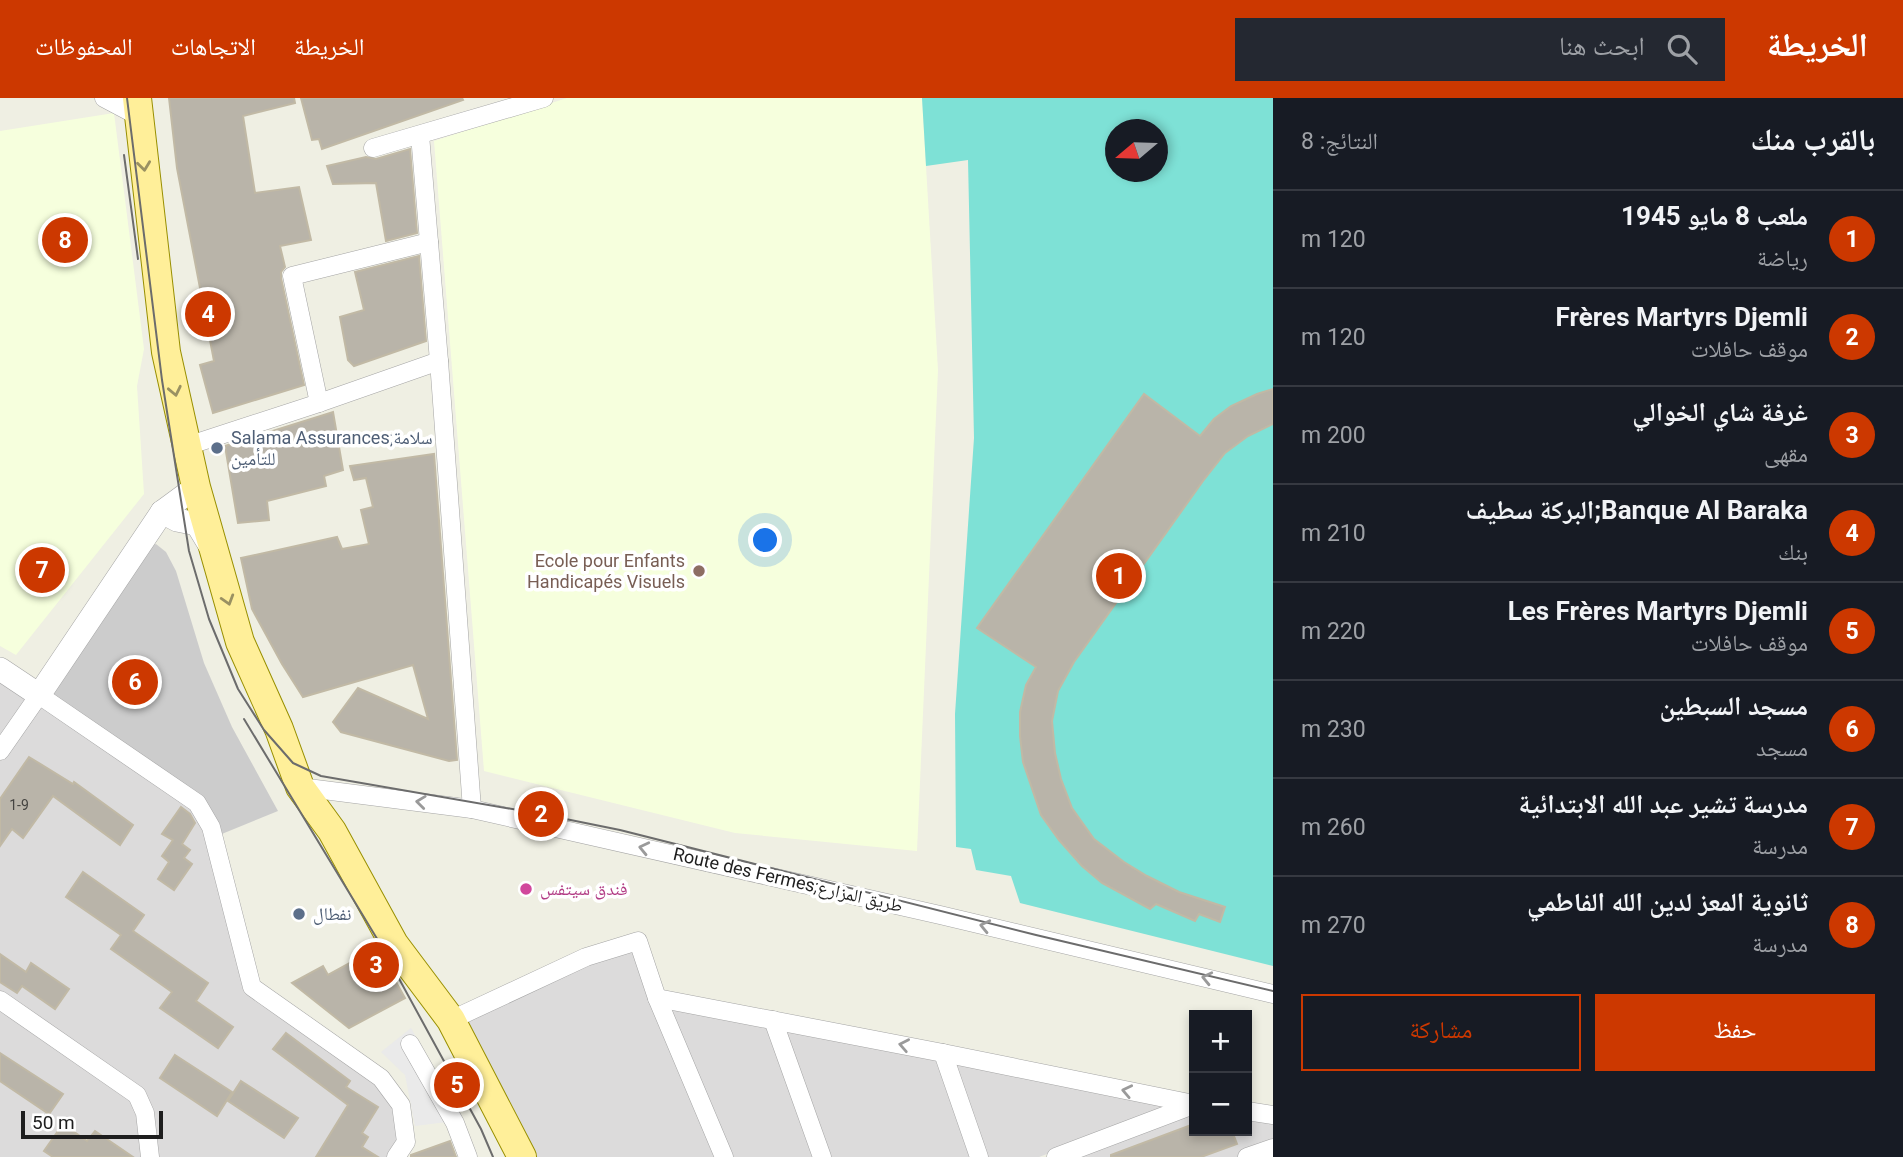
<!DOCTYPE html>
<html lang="ar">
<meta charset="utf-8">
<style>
body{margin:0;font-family:Roboto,"Noto Naskh Arabic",sans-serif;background:#242831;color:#f1f3f6;direction:rtl}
.controls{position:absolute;right:21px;bottom:21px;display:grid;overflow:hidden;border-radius:0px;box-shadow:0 4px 10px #0003}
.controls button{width:63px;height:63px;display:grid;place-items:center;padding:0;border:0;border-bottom:2px solid #363941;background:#171b24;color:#f1f3f6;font:35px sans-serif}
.compass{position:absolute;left:1105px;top:21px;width:63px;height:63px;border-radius:50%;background:#171b24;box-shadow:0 4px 10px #0003;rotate:251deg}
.scale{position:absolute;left:21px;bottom:18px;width:142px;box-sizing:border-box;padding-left:7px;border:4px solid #1e1e1e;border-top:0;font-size:19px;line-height:24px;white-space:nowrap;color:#1e1e1e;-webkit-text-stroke:5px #fff;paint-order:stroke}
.you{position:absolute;left:766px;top:443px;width:24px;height:24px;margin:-18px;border:5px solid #fff;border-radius:50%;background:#1a73e8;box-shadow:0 0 0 10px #1a73e833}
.badge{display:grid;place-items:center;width:46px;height:46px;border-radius:50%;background:#cc3800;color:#fff;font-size:23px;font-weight:700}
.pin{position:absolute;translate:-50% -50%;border:4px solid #fff;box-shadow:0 2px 7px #0006}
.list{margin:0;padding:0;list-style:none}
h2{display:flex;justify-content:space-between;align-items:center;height:91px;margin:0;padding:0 28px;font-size:30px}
h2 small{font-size:23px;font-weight:400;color:#9ea1a6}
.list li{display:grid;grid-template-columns:46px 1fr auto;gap:21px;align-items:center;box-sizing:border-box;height:98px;padding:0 28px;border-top:2px solid #363941}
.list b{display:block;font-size:26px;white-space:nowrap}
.list p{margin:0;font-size:23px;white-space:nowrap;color:#9ea1a6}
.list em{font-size:23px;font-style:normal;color:#9ea1a6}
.actions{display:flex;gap:14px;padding:21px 28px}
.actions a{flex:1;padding:16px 0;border:2px solid #cc3800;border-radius:0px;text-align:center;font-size:24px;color:#cc3800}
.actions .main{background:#cc3800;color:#fff}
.icon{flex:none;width:38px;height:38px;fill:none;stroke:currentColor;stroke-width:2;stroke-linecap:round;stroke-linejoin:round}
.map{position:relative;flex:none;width:1273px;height:1059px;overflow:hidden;direction:ltr}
header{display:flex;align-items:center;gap:42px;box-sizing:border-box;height:98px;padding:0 35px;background:#cc3800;color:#fff}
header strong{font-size:33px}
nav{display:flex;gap:38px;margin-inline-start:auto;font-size:24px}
.search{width:490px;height:63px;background:#242831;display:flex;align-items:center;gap:18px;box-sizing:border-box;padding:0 24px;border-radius:0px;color:#9ea1a6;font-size:26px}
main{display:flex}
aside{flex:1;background:#171b24}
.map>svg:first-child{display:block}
</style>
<header>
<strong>الخريطة</strong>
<div class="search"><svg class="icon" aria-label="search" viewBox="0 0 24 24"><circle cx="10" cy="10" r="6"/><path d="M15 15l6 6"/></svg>ابحث هنا</div>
<nav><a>الخريطة</a><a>الاتجاهات</a><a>المحفوظات</a></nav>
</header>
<main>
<aside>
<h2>بالقرب منك<small>النتائج: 8</small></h2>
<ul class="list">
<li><span class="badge">1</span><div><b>ملعب 8 مايو 1945</b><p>رياضة</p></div><em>120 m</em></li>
<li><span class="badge">2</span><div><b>Frères Martyrs Djemli</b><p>موقف حافلات</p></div><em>120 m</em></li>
<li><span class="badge">3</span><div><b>غرفة شاي الخوالي</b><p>مقهى</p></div><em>200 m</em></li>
<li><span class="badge">4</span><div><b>Banque Al Baraka;البركة سطيف</b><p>بنك</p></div><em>210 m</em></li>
<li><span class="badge">5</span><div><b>Les Frères Martyrs Djemli</b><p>موقف حافلات</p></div><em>220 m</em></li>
<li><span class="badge">6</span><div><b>مسجد السبطين</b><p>مسجد</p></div><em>230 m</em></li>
<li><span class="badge">7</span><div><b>مدرسة تشير عبد الله الابتدائية</b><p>مدرسة</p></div><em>260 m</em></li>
<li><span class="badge">8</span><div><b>ثانوية المعز لدين الله الفاطمي</b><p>مدرسة</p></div><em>270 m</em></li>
</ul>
<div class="actions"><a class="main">حفظ</a><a>مشاركة</a></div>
</aside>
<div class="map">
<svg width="1273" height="1059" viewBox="0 0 1273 1059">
<rect width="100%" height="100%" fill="#efefe3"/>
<!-- residential -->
<g fill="#dcdbdb">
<path d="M0,582L29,601L0,644Z"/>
<path d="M40,605L193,709L206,730L247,890L376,983L390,1000L403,1035L390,1059H0V663Z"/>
<path d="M634,850L718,1059H530L463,923L586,865Z"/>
<path d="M667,907L769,927L816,1059H730Z"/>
<path d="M782,929L939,960L973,1059H828Z"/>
<path d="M951,962L1174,1008L1039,1059H984Z"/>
<path d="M1194,1012V1033H1247V1018L1273,1020V1046L1238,1059H1070Z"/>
</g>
<!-- education -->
<g fill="#f6ffdd">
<path d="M567,0H922L938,272L917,753L735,735L484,673L434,43Z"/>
<path d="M114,15L144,251L137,288L144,396L16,557L0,548V33Z"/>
</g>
<!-- religious -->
<path fill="#ccc" d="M156,446L166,454L176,473L204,565L232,629L278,713L212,740L199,709L45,603L144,451Z"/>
<!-- pitch -->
<path fill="#7ee1d6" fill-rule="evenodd" d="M922,0H1273V868L1020,805L1011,778L976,772L971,751L956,749L955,616L974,340L968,62L926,68ZM1115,32H1157V74H1115Z"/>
<!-- parking -->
<path fill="#eaeaea" d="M411,930L463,1022L415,1028L405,977L381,954Z"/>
<!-- building -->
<g fill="#b9b4a9" stroke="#c1b9a5" stroke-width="2">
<path d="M169,0H294L295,5L243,18L255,95L299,89L311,142L280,148L285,169L281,174V180L304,287L213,315L200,267L214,263L177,70Z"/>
<path d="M301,0H462L463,2L322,51L319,41L312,42Z"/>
<path d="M410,51L417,135L386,143L376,85L333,86L327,68L366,59L376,61Z"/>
<path d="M419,158L426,243L354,268L348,262L340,219L364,212L355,174Z"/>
<path d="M1273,291V326L1248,338L1225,355L1203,383L1074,564L1058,593L1052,623L1055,655L1061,681L1072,710L1094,741L1124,764L1147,778L1179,794L1225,809L1220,824L1199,816L1195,823L1156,806L1150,811L1102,785L1082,768L1059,742L1041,717L1023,664L1020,638V614L1026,587L1036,569L977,530L1144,296L1200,338L1214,321L1231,308L1257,296Z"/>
<path d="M333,314L343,372L324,378L326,388L267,403L269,422L238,425L225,348Z"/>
<path d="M434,356L457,662L449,663L341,634L333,624L358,590L428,621L413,567L303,599L282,566L252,511L241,460L337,439L342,451L369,446L361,412L373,409L366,380L354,382L350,368Z"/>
<path d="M29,659L73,686L74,684L133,727L120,747L53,698L23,740L12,731L0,748V701Z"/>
<path d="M181,709L190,716L195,725L182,746L190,752L184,760L192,766L174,792L158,781L169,764L162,758L173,742L162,736Z"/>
<path d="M83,774L144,817L133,833L208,885L196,903L233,929L218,950L160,910L172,894L111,851L121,837L66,799Z"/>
<path d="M377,850L405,900L349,930L292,885L323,868L328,877Z"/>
<path d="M0,856L26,874L31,865L69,891L55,911L22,888L17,895L0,884Z"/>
<path d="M286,935L350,983L346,989L378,1009L362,1035L368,1039L362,1049L378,1059H316L348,1007L273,951Z"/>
<path d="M0,955L63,996L49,1016L0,983Z"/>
<path d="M175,957L232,994L217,1018L160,980Z"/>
<path d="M241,983L298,1020L284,1040L228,1003Z"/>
<path d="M63,1026L87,1043L95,1033L133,1059H53L44,1053Z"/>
<path d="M1194,1026V1033H1232L1237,1046L1201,1059H1111V1057Z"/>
<path d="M450,1043L456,1059H411V1057Z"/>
</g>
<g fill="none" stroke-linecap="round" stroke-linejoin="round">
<defs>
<g id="minor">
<path d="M104,0L138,18"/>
<path d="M420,37L439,263L472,711"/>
<path d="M373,50L544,0"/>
<path d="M319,305L292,178L429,144"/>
<path d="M187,348L319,305L439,263"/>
<path d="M0,653L39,597L197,705L211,729L252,889L381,980L401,1007L406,1044L396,1059"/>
<path d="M300,689L472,711L940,817L1273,896"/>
<path d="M657,900L943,955L1194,1006"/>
<path d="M0,902L137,997L145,1015L150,1059"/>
<path d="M451,922L586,859L638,843L657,900L724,1059"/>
<path d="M773,922L822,1059"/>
<path d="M410,946L455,1025L468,1059"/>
<path d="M943,955L979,1059"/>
<path d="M1247,1013L1273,1017"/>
<path d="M1056,1059L1193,1007"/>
<path d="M1247,1059L1273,1050"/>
</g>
<g id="tertiary">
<path d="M162,414L177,422L197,426L209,446"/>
<path d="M0,571L39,597L162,414L196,389"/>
</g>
<path id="primary" d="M137,0L166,254L196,389L240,544L279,631L300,689L332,733L394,846L451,922L522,1059"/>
</defs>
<!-- minor casing -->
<use href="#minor" stroke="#a5a5a5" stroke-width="19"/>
<!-- tertiary casing -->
<use href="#tertiary" stroke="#a5a5a5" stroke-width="24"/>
<!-- primary casing -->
<use href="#primary" stroke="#988f00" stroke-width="30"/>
<!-- minor -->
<use href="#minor" stroke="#fff" stroke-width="18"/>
<!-- tertiary -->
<use href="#tertiary" stroke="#fff" stroke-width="23"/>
<!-- primary -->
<use href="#primary" stroke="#ffef99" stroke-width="28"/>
<!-- tram -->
<g stroke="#6c6c6c" stroke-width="2">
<path d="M127,0L162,282L189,453L209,521L238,591L264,632L293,665L321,678L541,716L620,732L1036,837L1273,893"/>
<path d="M124,57L138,161"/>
<path d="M244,621L379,844L481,1031L493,1059"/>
</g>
</g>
<!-- one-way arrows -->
<defs><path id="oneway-chevron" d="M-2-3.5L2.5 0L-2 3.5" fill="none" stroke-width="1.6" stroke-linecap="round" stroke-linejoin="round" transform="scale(1.75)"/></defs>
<g stroke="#9a9162">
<use href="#oneway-chevron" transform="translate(144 68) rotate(83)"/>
<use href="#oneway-chevron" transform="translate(175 293) rotate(78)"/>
<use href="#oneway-chevron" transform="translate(228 502) rotate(73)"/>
</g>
<g stroke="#9a9a9a">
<use href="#oneway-chevron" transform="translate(421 704) rotate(-173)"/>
<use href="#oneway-chevron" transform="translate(644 750) rotate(-167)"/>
<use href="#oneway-chevron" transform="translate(985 828) rotate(-167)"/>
<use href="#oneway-chevron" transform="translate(1207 880) rotate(-167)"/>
<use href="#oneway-chevron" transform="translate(904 947) rotate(-169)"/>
<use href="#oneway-chevron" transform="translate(1127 993) rotate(-168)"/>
</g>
<!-- markers -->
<g fill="#5c6f8a" stroke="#fff" stroke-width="2.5">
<circle cx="217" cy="350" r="7"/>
<circle cx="299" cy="816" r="7"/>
</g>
<circle fill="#8d6e63" stroke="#fff" stroke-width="2.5" cx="699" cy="473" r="7"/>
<circle fill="#d1479c" stroke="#fff" stroke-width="2.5" cx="526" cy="791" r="7"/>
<g text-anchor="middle" stroke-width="7" stroke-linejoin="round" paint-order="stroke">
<!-- number labels -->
<g font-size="14" fill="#454441">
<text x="19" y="712">1-9</text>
</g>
<!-- service labels -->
<g font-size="18" fill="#4e5e75" stroke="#fff" text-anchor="start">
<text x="231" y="346">Salama Assurances;سلامة<tspan x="231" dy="21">للتأمين</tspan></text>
<text x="313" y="822">نفطال</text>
</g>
<!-- education labels -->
<g font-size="18" fill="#785e54" stroke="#fff" text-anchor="end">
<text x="685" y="469">Ecole pour Enfants<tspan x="685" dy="21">Handicapés Visuels</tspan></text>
</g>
<!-- street labels -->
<g font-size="18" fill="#1e1e1e" stroke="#fff">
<text transform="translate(788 782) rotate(13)" y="6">Route des Fermes;طريق المزارع</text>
</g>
<!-- hotel labels -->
<g font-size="18" fill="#b23c85" stroke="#fff" text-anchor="start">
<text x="540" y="797">فندق سيتفس</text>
</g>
</g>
</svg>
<div class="controls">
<button>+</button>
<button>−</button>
</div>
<svg class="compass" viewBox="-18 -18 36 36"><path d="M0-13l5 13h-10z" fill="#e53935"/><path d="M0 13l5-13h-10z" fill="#9ea1a6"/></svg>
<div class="scale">50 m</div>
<div class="you"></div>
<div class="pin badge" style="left:1119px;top:478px">1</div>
<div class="pin badge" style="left:541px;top:716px">2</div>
<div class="pin badge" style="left:376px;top:867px">3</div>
<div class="pin badge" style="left:208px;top:216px">4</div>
<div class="pin badge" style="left:457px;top:987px">5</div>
<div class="pin badge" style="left:135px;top:584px">6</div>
<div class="pin badge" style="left:42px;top:472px">7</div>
<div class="pin badge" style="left:65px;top:142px">8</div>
</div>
</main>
